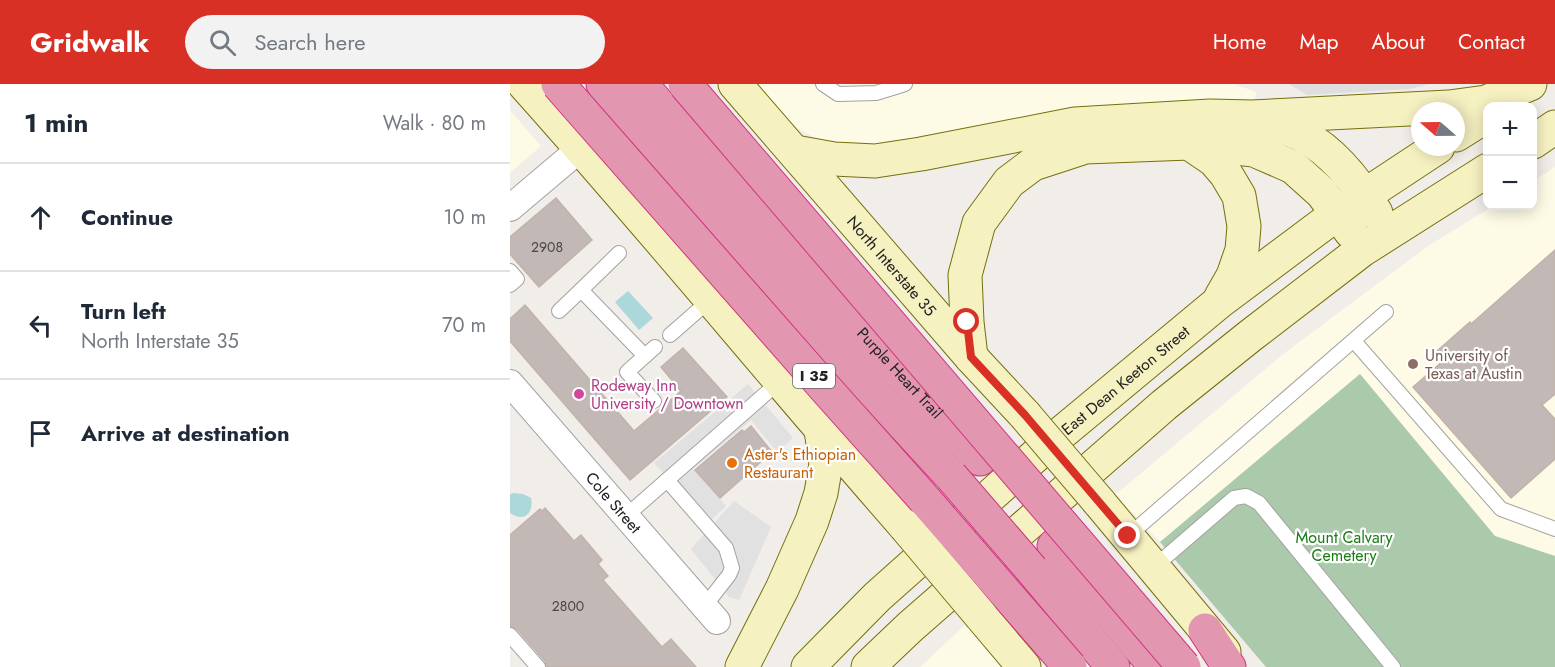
<!DOCTYPE html>
<meta charset="utf-8">
<style>
body{margin:0;font-family:Jost,sans-serif;background:#f2f2f3;color:#1f2937}
.controls{position:absolute;right:18px;top:18px;display:grid;overflow:hidden;border-radius:12px;box-shadow:0 3px 15px #0003}
.controls button{width:54px;height:54px;display:grid;place-items:center;padding:0;border:0;border-bottom:2px solid #e0e1e3;background:#fff;color:#1f2937;font:30px sans-serif}
.compass{position:absolute;left:901px;top:18px;width:54px;height:54px;border-radius:50%;background:#fff;box-shadow:0 3px 15px #0003;rotate:290deg}
.stop{position:absolute;width:18px;height:18px;margin:-14px;border:4px solid #d93025;border-radius:50%;background:#fff}
.stop.end{background:#d93025;border-color:#fff;box-shadow:0 2px 6px #0008}
.list{margin:0;padding:0;list-style:none}
h2{display:flex;justify-content:space-between;align-items:center;height:78px;margin:0;padding:0 24px;font-size:26px}
h2 small{font-size:20px;font-weight:400;color:#747a83}
.list li{display:grid;grid-template-columns:39px 1fr auto;gap:18px;align-items:center;box-sizing:border-box;height:108px;padding:0 24px;border-top:2px solid #e0e1e3}
.list b{display:block;font-size:22px;white-space:nowrap}
.list p{margin:0;font-size:20px;white-space:nowrap;color:#747a83}
.list em{font-size:20px;font-style:normal;color:#747a83}
.icon{flex:none;width:33px;height:33px;fill:none;stroke:currentColor;stroke-width:2;stroke-linecap:round;stroke-linejoin:round}
.map{position:relative;flex:none;width:1045px;height:583px;overflow:hidden}
header{display:flex;align-items:center;gap:36px;box-sizing:border-box;height:84px;padding:0 30px;background:#d93025;color:#fff}
header strong{font-size:28px}
nav{display:flex;gap:33px;margin-inline-start:auto;font-size:21px}
.search{width:420px;height:54px;background:#f2f2f3;display:flex;align-items:center;gap:15px;box-sizing:border-box;padding:0 21px;border-radius:33px;color:#747a83;font-size:22px}
main{display:flex}
aside{flex:1;background:#fff}
.map>svg:first-child{display:block}
</style>
<header>
<strong>Gridwalk</strong>
<div class="search"><svg class="icon" aria-label="search" viewBox="0 0 24 24"><circle cx="10" cy="10" r="6"/><path d="M15 15l6 6"/></svg>Search here</div>
<nav><a>Home</a><a>Map</a><a>About</a><a>Contact</a></nav>
</header>
<main>
<aside>
<h2>1 min<small>Walk · 80 m</small></h2>
<ul class="list">
<li><svg class="icon" aria-label="ahead" viewBox="0 0 24 24"><path d="M12 20V5M6 11l6-6 6 6"/></svg><div><b>Continue</b></div><em>10 m</em></li>
<li><svg class="icon" aria-label="left" viewBox="0 0 24 24"><path d="M17 20v-9H6M10 6l-5 5 5 5"/></svg><div><b>Turn left</b><p>North Interstate 35</p></div><em>70 m</em></li>
<li><svg class="icon" aria-label="arrive" viewBox="0 0 24 24"><path d="M6 21V4h12l-3 4 3 4H6"/></svg><div><b>Arrive at destination</b></div></li>
</ul>
</aside>
<div class="map">
<svg width="1045" height="583" viewBox="0 0 1045 583">
<rect width="100%" height="100%" fill="#f1ede9"/>
<!-- residential -->
<path fill="#dfdedf" d="M779,0H920L899,5L797,11Z"/>
<!-- education -->
<g fill="#fdfae5">
<path d="M242,0H724L746,8L745,15L680,16L580,23L432,48L348,64L318,61L275,37Z"/>
<path d="M0,26L31,62L0,89Z"/>
<path d="M1045,83V472L985,452L850,290L650,458L605,411L772,271L918,162L983,122H1023V97Z"/>
<path d="M456,540L493,583H410Z"/>
</g>
<!-- cemetery -->
<path fill="#abc9ab" d="M850,290L985,452L1045,472V583H756L650,458Z"/>
<!-- parking -->
<g fill="#e1e1e1">
<path d="M238,300L283,354L267,368L241,336L183,385L216,422L199,438L144,379Z"/>
<path d="M224,417L261,443L229,516L219,513L181,465Z"/>
</g>
<!-- water -->
<g fill="#acd8dc">
<path d="M118,207L143,234L129,246L105,218Z"/>
<path d="M4,409L13,410L21,414C24,429 14,439 0,429V410Z"/>
</g>
<!-- building -->
<g fill="#c2b8b5" stroke="#c2b2ac" stroke-width="1.5">
<path d="M46,114L82,156L29,203L0,170V153Z"/>
<path d="M1045,166V310L1032,321L1045,335V375L1001,414L903,303L934,276L927,267L960,238L961,240Z"/>
<path d="M15,221L124,347L171,307L151,283L173,264L217,313L120,396L0,257V235Z"/>
<path d="M241,342L262,368L210,414L185,386L232,346L234,348Z"/>
<path d="M35,424L64,457L71,451L92,476L88,480L98,492L93,496L152,563L161,555L186,583H37L35,577L7,545L0,542V451L30,425L32,427Z"/>
</g>
<g fill="none" stroke-linecap="round" stroke-linejoin="round">
<defs>
<g id="lane">
<path d="M313,0L328,10L366,9L395,0"/>
<path d="M0,187L7,195L0,201"/>
<path d="M71,206L109,169"/>
<path d="M49,227L71,206L135,272"/>
<path d="M160,251L200,216"/>
<path d="M844,257L991,425L1045,445"/>
<path d="M144,317L117,288L145,263"/>
<path d="M157,396L216,464L222,484L219,491L194,523"/>
<path d="M116,432L269,298"/>
<path d="M618,452L876,228"/>
<path d="M644,483L724,414L736,412L749,419L883,583"/>
<path d="M0,551L28,583"/>
</g>
<g id="street">
<path d="M0,124L71,64"/>
<path id="s1" d="M0,299L207,537"/>
</g>
<g id="secondary">
<path d="M14,0C144,145 267,296 395,442"/>
<path id="s2" d="M225,0L461,273L515,331"/>
<path d="M754,38C767,42 782,45 794,52C825,69 848,99 866,129"/>
<path d="M946,51L978,31"/>
<path d="M1023,58L1045,43"/>
<path d="M679,59L704,76L716,90L729,112L734,142L732,166L723,192L711,213"/>
<path d="M285,68L324,75L365,77L411,70L565,40L700,32L742,33L939,23L976,18L1020,0"/>
<path d="M461,273L457,238L455,191L469,139L499,98L523,80L575,63L679,59L744,66L783,83L812,109L841,148"/>
<path d="M589,418L714,568"/>
<path d="M471,532L514,583"/>
<path d="M232,583L272,505L302,437L311,409L316,380L311,346"/>
<path id="s3" d="M298,583L367,513L543,356L709,218L828,129L928,63"/>
<path d="M358,583L400,543L654,321L740,252L852,166L978,86"/>
</g>
<g id="highway">
<path d="M93,0L357,301L441,392"/>
<path id="s4" d="M131,0L234,120L470,375"/>
<path d="M544,462L646,583"/>
<path d="M522,486L603,583"/>
<path d="M695,546L719,583"/>
</g>
</defs>
<!-- lane casing -->
<use href="#lane" stroke="#a2a2a2" stroke-width="16"/>
<!-- street casing -->
<use href="#street" stroke="#a2a2a2" stroke-width="28"/>
<!-- secondary casing -->
<use href="#secondary" stroke="#75700c" stroke-width="35"/>
<!-- highway casing -->
<use href="#highway" stroke="#d23382" stroke-width="35"/>
<!-- lane -->
<use href="#lane" stroke="#fff" stroke-width="14"/>
<!-- street -->
<use href="#street" stroke="#fff" stroke-width="26"/>
<!-- secondary -->
<use href="#secondary" stroke="#f6f1c1" stroke-width="33"/>
<!-- highway -->
<use href="#highway" stroke="#e396b0" stroke-width="33"/>
<defs>
<g id="secondary-bridge">
<path d="M515,331L589,418"/>
<path d="M395,442L471,532"/>
</g>
<g id="highway-bridge">
<path d="M48,0L315,304L408,408L560,583"/>
<path d="M175,0L674,583"/>
<path d="M441,392L522,486"/>
</g>
</defs>
<!-- secondary-bridge casing -->
<use href="#secondary-bridge" stroke="#75700c" stroke-width="35" stroke-linecap="butt"/>
<!-- highway-bridge casing -->
<use href="#highway-bridge" stroke="#d23382" stroke-width="35" stroke-linecap="butt"/>
<!-- secondary-bridge -->
<use href="#secondary-bridge" stroke="#f6f1c1" stroke-width="33"/>
<!-- highway-bridge -->
<use href="#highway-bridge" stroke="#e396b0" stroke-width="33"/>
</g>
<g fill="none" stroke-linecap="round" stroke-linejoin="round">
<!-- route -->
<path stroke="#d93025" stroke-width="8" d="M457,238L461,273L515,331L618,452"/>
</g>
<!-- markers -->
<circle fill="#8d6e63" stroke="#fff" stroke-width="2" cx="903" cy="280" r="6"/>
<circle fill="#d1479c" stroke="#fff" stroke-width="2" cx="69" cy="310" r="6"/>
<circle fill="#e8710a" stroke="#fff" stroke-width="2" cx="222" cy="379" r="6"/>
<g text-anchor="middle" stroke-width="4.5" stroke-linejoin="round" paint-order="stroke">
<!-- number labels -->
<g font-size="14" fill="#494746">
<text x="37" y="168">2908</text>
<text x="58" y="527">2800</text>
</g>
<!-- shield labels -->
<rect fill="#fff" stroke="#646464" stroke-width="1.5" x="283" y="280" width="42" height="24" rx="4.5"/>
<g font-size="15" font-weight="bold" fill="#212121">
<text x="304" y="297">I 35</text>
</g>
<!-- street labels -->
<g font-size="16" fill="#212121" stroke="#fff">
<text dy="6" stroke="none"><textPath href="#s2" startOffset="240">North Interstate 35</textPath></text>
<text dy="6" stroke="none"><textPath href="#s4" startOffset="388">Purple Heart Trail</textPath></text>
<text dy="6" stroke="none"><textPath href="#s3" startOffset="428">East Dean Keeton Street</textPath></text>
<text dy="6" stroke="none"><textPath href="#s1" startOffset="158">Cole Street</textPath></text>
</g>
<!-- education labels -->
<g font-size="16" fill="#785e54" stroke="#fff" text-anchor="start">
<text x="915" y="277">University of<tspan x="915" dy="18">Texas at Austin</tspan></text>
</g>
<!-- hotel labels -->
<g font-size="16" fill="#b23c85" stroke="#fff" text-anchor="start">
<text x="81" y="307">Rodeway Inn<tspan x="81" dy="18">University / Downtown</tspan></text>
</g>
<!-- food labels -->
<g font-size="16" fill="#c56008" stroke="#fff" text-anchor="start">
<text x="234" y="376">Aster's Ethiopian<tspan x="234" dy="18">Restaurant</tspan></text>
</g>
<!-- park labels -->
<g font-size="16" fill="#1a7c13" stroke="#fff">
<text x="834" y="459">Mount Calvary<tspan x="834" dy="18">Cemetery</tspan></text>
</g>
</g>
</svg>
<div class="controls">
<button>+</button>
<button>−</button>
</div>
<svg class="compass" viewBox="-18 -18 36 36"><path d="M0-13l5 13h-10z" fill="#e53935"/><path d="M0 13l5-13h-10z" fill="#747a83"/></svg>
<div class="stop" style="left:457px;top:238px"></div>
<div class="stop end" style="left:618px;top:452px"></div>
</div>
</main>
